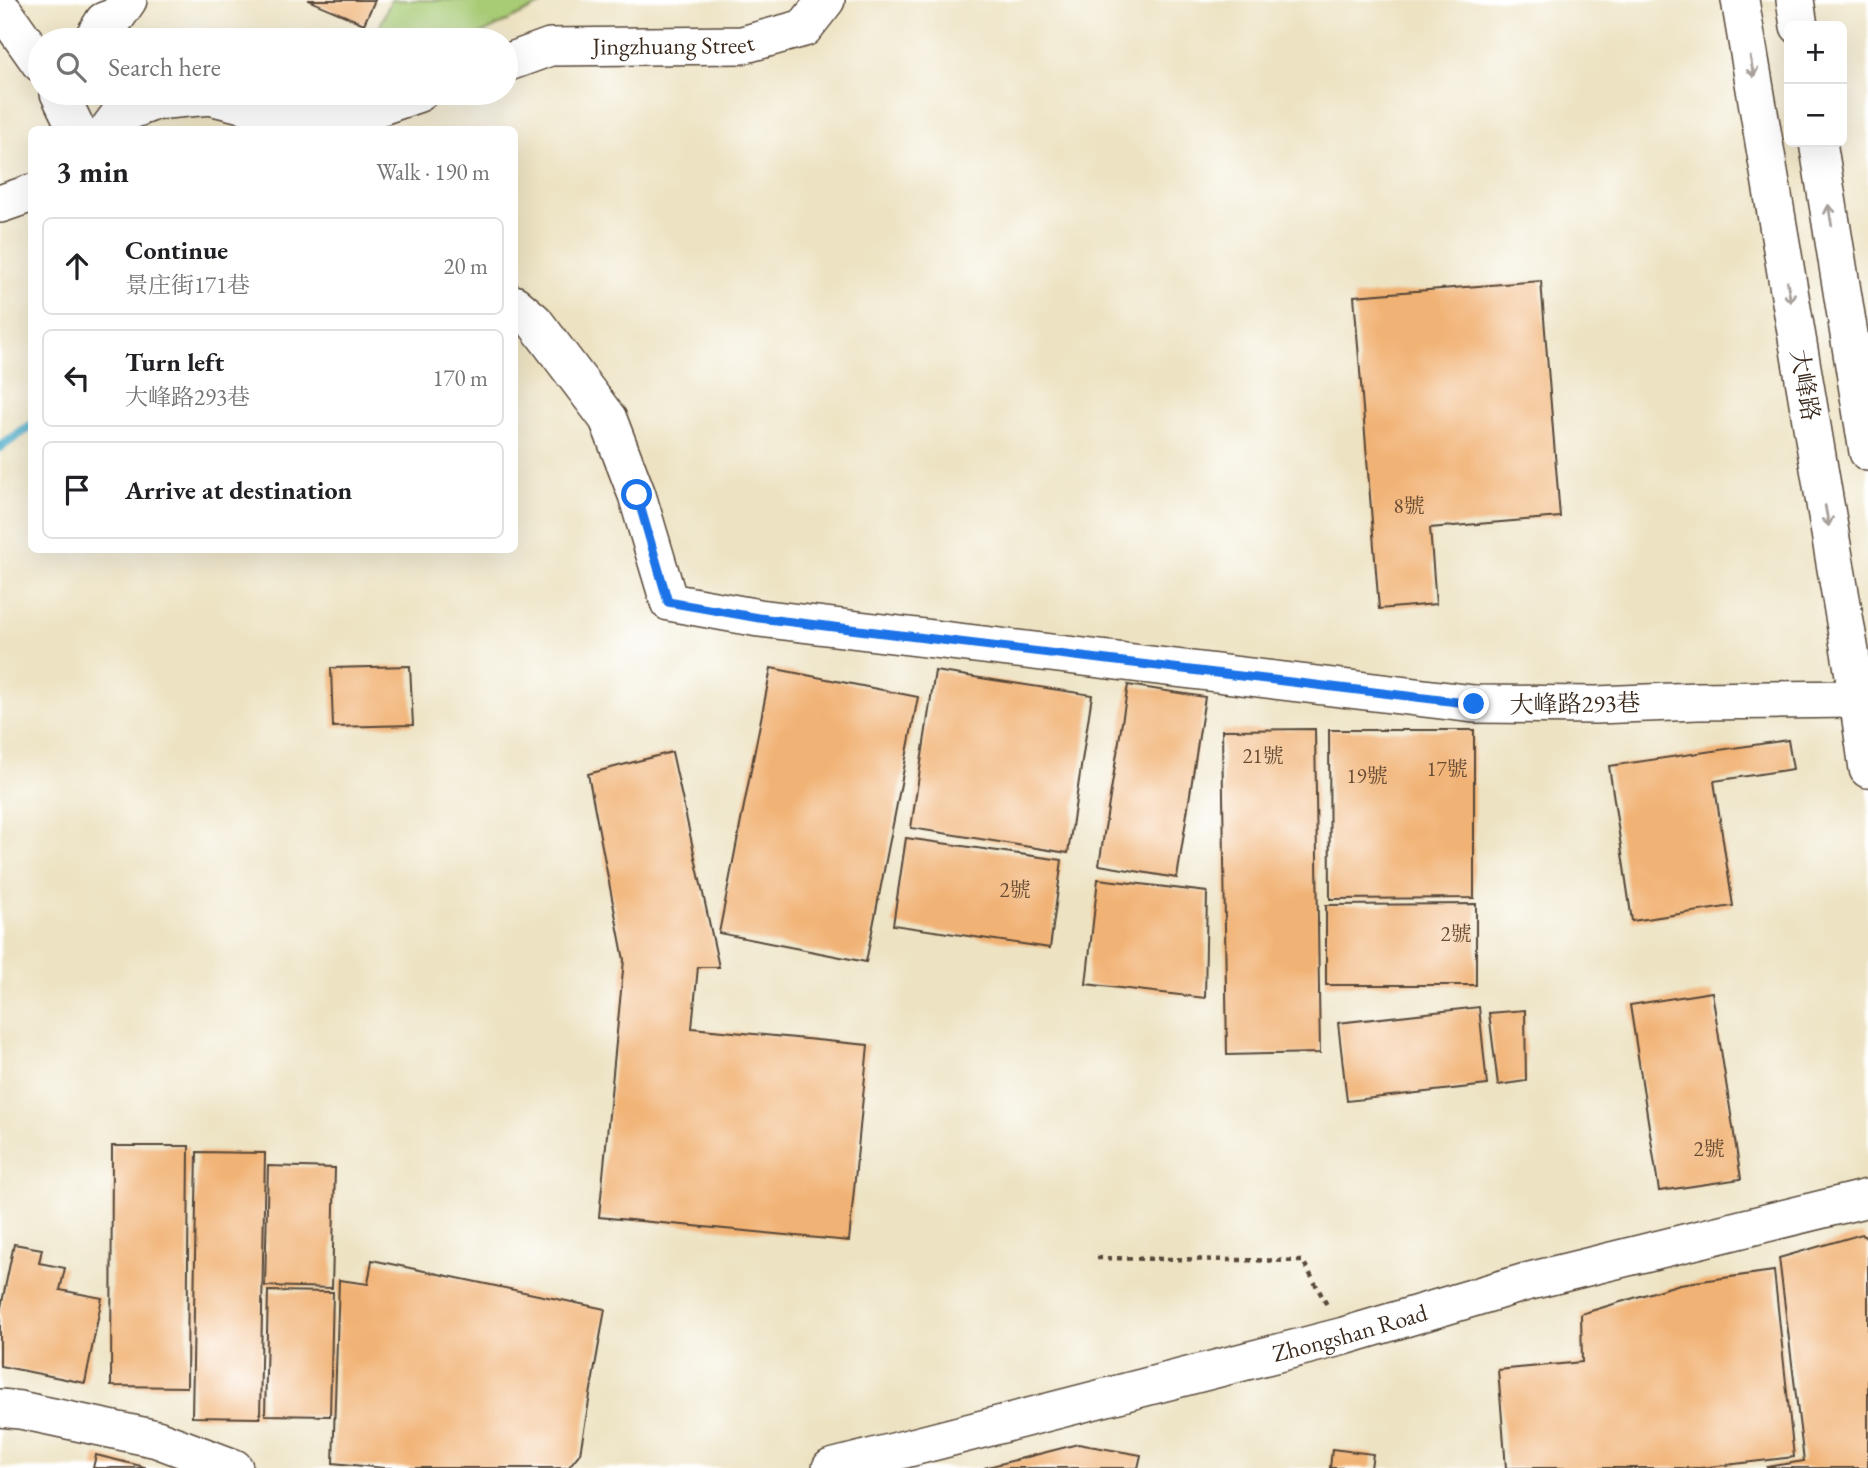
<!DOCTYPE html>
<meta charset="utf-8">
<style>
body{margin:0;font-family:"EB Garamond","Noto Serif TC",serif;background:#f2f2f2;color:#202124}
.controls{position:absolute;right:21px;top:21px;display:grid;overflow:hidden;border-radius:10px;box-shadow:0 7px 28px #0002}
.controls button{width:63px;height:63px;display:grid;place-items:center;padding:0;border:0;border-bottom:2px solid #e0e0e0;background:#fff;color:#202124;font:35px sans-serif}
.stop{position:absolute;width:21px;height:21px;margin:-16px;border:5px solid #1a73e8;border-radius:50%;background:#fff}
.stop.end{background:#1a73e8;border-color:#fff;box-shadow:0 2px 7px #0008}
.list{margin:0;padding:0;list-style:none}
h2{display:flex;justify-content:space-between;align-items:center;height:91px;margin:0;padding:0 28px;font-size:30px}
h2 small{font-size:23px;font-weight:400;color:#757577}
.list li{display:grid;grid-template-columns:46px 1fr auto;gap:21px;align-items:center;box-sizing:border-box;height:98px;margin:0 14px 14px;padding:0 14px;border:2px solid #e0e0e0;border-radius:10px}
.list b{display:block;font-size:26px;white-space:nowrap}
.list p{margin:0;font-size:23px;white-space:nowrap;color:#757577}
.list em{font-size:23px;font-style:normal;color:#757577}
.icon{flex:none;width:38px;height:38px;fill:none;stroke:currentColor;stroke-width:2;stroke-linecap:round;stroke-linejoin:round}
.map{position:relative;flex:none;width:1868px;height:1468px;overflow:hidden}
.search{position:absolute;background:#fff;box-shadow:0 7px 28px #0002;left:28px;top:28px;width:490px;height:77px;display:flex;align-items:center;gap:18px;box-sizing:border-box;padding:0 24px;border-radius:38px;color:#757577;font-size:26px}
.panel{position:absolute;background:#fff;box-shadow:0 7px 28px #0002;left:28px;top:126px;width:490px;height:427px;border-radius:10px}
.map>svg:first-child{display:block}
</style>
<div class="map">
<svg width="1868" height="1468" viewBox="0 0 1868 1468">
<rect width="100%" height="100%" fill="#fff"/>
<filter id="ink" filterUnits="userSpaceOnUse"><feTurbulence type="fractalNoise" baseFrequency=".0143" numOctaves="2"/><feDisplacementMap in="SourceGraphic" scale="14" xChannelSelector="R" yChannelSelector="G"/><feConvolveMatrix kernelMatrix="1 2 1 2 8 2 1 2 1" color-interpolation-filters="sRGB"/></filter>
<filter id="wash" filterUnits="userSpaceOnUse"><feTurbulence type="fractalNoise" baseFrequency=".00686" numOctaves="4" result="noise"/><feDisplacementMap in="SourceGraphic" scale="28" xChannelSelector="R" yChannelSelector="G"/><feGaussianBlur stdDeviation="1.57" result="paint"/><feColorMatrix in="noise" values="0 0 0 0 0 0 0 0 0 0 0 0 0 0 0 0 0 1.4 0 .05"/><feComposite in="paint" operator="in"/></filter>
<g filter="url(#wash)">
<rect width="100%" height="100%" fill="#ede3c3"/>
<!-- green -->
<path fill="#a8cb74" stroke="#727a49" stroke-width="2" d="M391,0H550L469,40H374Z"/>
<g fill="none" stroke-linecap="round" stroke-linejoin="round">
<!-- stream -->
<path stroke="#48acc7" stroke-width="10" d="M0,447L32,425"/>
</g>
<g id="blocks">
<!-- building -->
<g fill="#f1b274">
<path d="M308,0H375L364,24Z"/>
<path d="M1541,281L1560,517L1430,528L1436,604L1379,609L1354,296Z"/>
<path d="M410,666L413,725L333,727L331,668Z"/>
<path d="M771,668L918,697L866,962L719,933Z"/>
<path d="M935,671L1092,695L1068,853L911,828Z"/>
<path d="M1128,685L1205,697L1177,878L1099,865Z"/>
<path d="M1315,729L1320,1053L1227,1055L1222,730Z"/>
<path d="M1329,730H1474V898L1330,899Z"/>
<path d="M1788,740L1793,769L1714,781L1733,906L1632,921L1609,766Z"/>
<path d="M672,752L719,967H698L692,1028L868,1045L849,1241L599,1217L624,960L588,774Z"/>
<path d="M906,838L1062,860L1050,948L893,925Z"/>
<path d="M1098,879L1207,892L1205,998L1086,984Z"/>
<path d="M1476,904V985H1326V905Z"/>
<path d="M1712,992L1741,1179L1659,1191L1630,1005Z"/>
<path d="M1479,1007L1487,1085L1347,1101L1338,1023Z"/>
<path d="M1525,1010L1526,1081L1498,1085L1489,1013Z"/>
<path d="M112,1146H189L187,1387L111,1386Z"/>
<path d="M197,1152L265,1153L260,1418L192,1417Z"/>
<path d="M268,1166L335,1168L332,1288L265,1286Z"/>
<path d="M1862,1234L1868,1240V1468H1767V1467L1804,1461L1779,1258Z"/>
<path d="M14,1244L42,1249L39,1263L65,1268L60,1290L102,1298L85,1383L0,1366V1312Z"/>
<path d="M372,1260L605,1309L580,1453L568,1468H384L333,1463L339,1280L368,1284Z"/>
<path d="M1774,1271L1794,1457L1700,1468H1506L1498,1370L1582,1362L1581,1314L1680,1284Z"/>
<path d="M268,1291L333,1292L330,1416L265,1415Z"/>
<path d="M1078,1444L1141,1455L1138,1468H984Z"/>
<path d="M1332,1449L1373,1454L1371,1468H1330Z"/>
<path d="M96,1455L145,1467V1468H93Z"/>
</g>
</g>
</g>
<g filter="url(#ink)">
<use href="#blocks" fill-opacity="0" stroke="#564637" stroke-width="2"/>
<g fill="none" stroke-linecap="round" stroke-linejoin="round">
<defs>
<g id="minor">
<path d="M1740,0L1858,699L1868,769"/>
<path d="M1795,0L1799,26"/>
<path d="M0,9L4,12L40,63"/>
<path d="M92,40L104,21L117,16L128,0"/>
<path id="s1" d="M506,63L550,47L742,45L804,28L826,0"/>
<path d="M59,93L77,130"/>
<path d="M108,130L119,115L155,101L210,96L254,107L291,120H341L419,93"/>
<path d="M1818,142L1868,452"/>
<path d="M0,204L32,193"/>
<path d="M514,304L534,321L608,419L637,495L669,602L759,618L1474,704L1596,705L1698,701L1858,699"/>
<path d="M0,1408L20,1410L157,1439L234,1468"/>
<path id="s2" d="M831,1468L1344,1336L1526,1282L1868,1198"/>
</g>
</defs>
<!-- minor casing -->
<use href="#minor" stroke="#564637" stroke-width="40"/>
<!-- path -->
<path stroke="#564637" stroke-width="4.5" stroke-dasharray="5 5" stroke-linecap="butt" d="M1097,1258L1303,1261L1328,1307"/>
<!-- minor -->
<use href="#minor" stroke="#fff" stroke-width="37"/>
</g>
<!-- one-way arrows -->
<defs><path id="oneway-shaft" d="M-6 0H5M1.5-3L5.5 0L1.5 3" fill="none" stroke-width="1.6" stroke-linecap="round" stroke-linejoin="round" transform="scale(1.75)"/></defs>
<g stroke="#a79f9a">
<use href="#oneway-shaft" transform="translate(1752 67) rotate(80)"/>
<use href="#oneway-shaft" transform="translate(1830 215) rotate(-99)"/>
<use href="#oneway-shaft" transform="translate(1789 292) rotate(80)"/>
<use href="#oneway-shaft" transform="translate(1827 516) rotate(80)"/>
</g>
</g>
<g fill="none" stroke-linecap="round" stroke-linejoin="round" filter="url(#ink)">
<!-- route -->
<path stroke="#1a73e8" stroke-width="9" d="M637,495L668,602L759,618L1474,704"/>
</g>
<g text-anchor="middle" stroke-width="6" stroke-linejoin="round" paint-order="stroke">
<!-- number labels -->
<g font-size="21" fill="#684c34">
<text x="1409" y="513">8號</text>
<text x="1263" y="763">21號</text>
<text x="1447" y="776">17號</text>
<text x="1367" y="783">19號</text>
<text x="1015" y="897">2號</text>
<text x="1456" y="941">2號</text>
<text x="1709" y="1156">2號</text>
</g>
<!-- street labels -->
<g font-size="24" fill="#3b2a1e" stroke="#fff">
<text dy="8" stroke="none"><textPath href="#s1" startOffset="170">Jingzhuang Street</textPath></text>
<text transform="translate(1805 385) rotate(80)" y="8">大峰路</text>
<text transform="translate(1575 704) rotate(-1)" y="8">大峰路293巷</text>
<text dy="8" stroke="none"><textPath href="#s2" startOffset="536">Zhongshan Road</textPath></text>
</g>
</g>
</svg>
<div class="controls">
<button>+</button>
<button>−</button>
</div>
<div class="stop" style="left:637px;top:495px"></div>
<div class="stop end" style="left:1474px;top:704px"></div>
<div class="search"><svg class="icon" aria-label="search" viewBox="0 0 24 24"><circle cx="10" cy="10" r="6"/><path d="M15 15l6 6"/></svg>Search here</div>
<section class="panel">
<h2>3 min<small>Walk · 190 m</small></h2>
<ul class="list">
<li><svg class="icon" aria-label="ahead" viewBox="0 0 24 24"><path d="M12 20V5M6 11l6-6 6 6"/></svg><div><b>Continue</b><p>景庄街171巷</p></div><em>20 m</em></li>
<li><svg class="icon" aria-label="left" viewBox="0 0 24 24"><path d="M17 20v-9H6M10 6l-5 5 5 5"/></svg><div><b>Turn left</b><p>大峰路293巷</p></div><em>170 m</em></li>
<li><svg class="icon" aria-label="arrive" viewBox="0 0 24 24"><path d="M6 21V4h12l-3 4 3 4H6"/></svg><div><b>Arrive at destination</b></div></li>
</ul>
</section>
</div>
